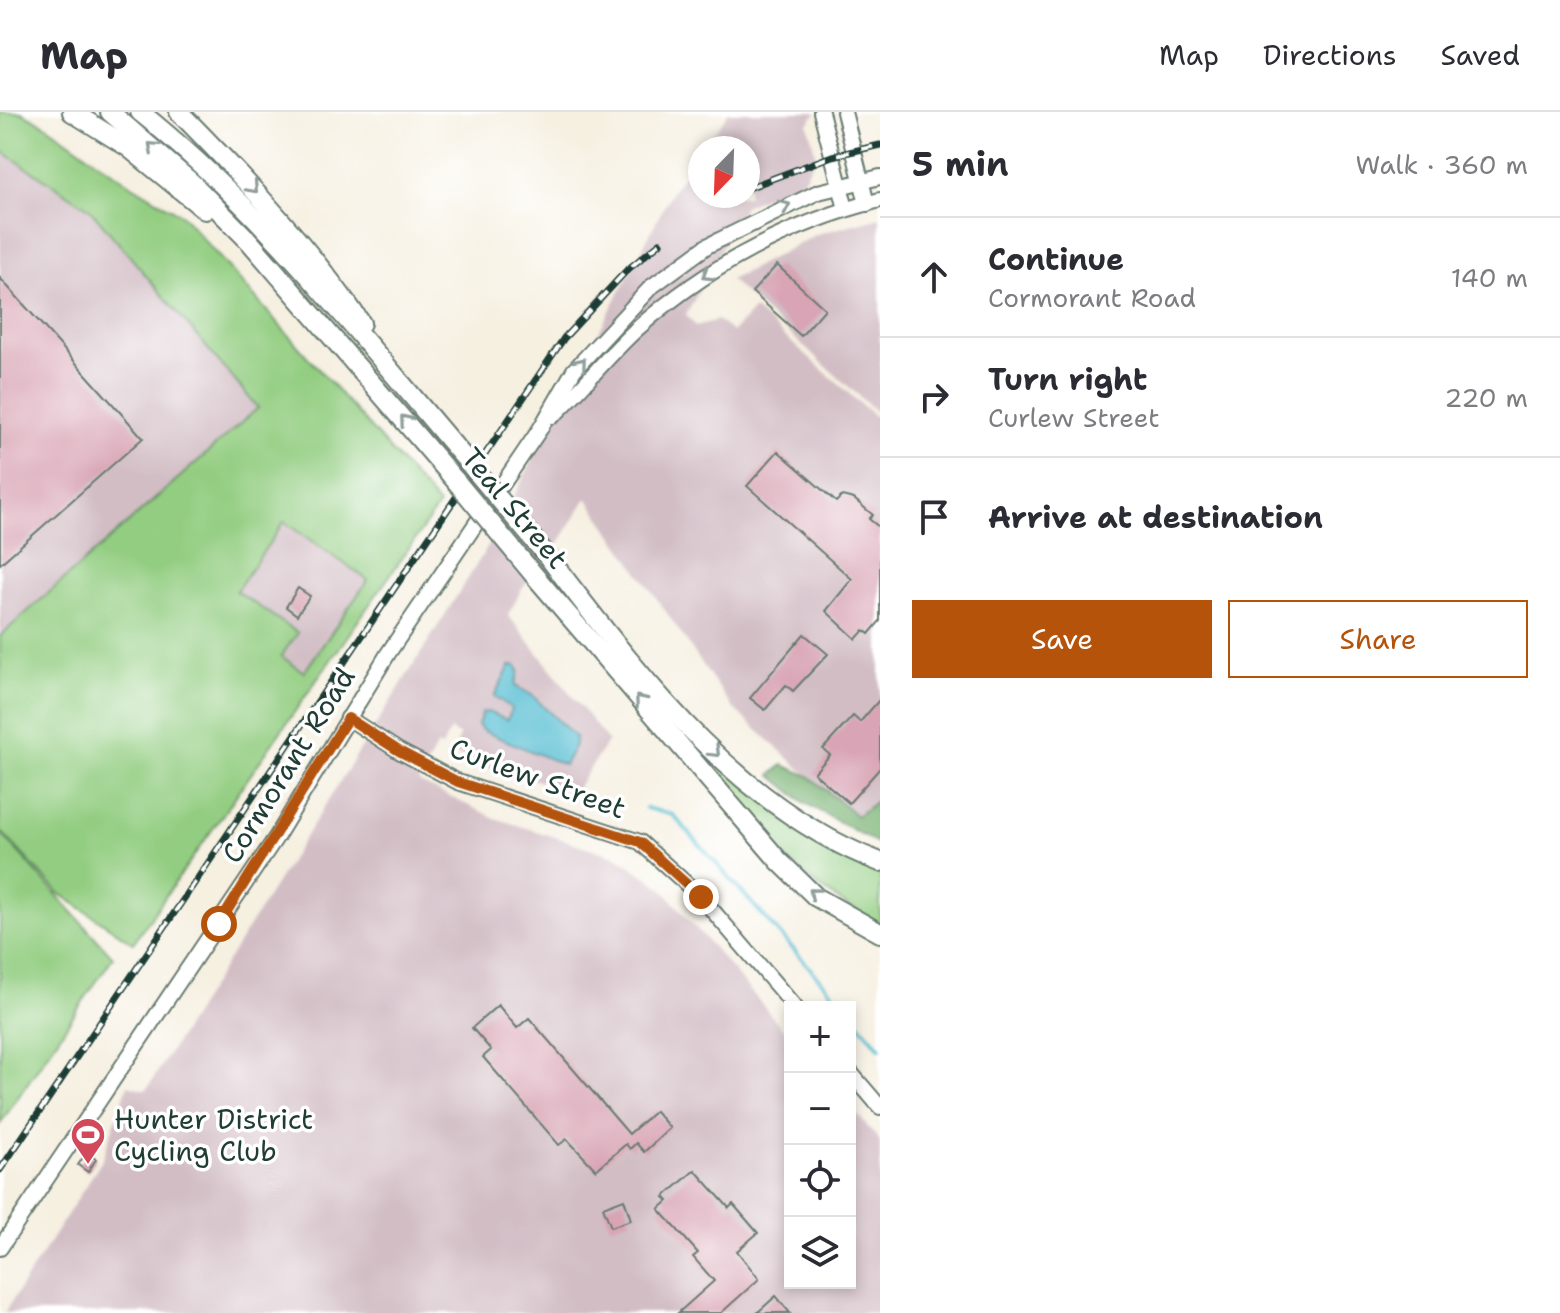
<!DOCTYPE html>
<meta charset="utf-8">
<style>
body{margin:0;font-family:"Shantell Sans",sans-serif;background:#f7f7f7;color:#2b2b33}
.controls{position:absolute;right:24px;bottom:24px;display:grid;overflow:hidden;border-radius:0px;box-shadow:0 4px 12px #0003}
.controls button{width:72px;height:72px;display:grid;place-items:center;padding:0;border:0;border-bottom:2px solid #e1e1e2;background:#fff;color:#2b2b33;font:40px sans-serif}
.compass{position:absolute;left:688px;top:24px;width:72px;height:72px;border-radius:50%;background:#fff;box-shadow:0 4px 12px #0003;rotate:203deg}
.stop{position:absolute;width:24px;height:24px;margin:-18px;border:6px solid #b45309;border-radius:50%;background:#fff}
.stop.end{background:#b45309;border-color:#fff;box-shadow:0 2px 8px #0008}
.list{margin:0;padding:0;list-style:none}
h2{display:flex;justify-content:space-between;align-items:center;height:104px;margin:0;padding:0 32px;font-size:34px}
h2 small{font-size:26px;font-weight:400;color:#7c7c81}
.list li{display:grid;grid-template-columns:52px 1fr auto;gap:24px;align-items:center;box-sizing:border-box;height:120px;padding:0 32px;border-top:2px solid #e1e1e2}
.list b{display:block;font-size:30px;white-space:nowrap}
.list p{margin:0;font-size:26px;white-space:nowrap;color:#7c7c81}
.list em{font-size:26px;font-style:normal;color:#7c7c81}
.actions{display:flex;gap:16px;padding:24px 32px}
.actions a{flex:1;padding:18px 0;border:2px solid #b45309;border-radius:0px;text-align:center;font-size:28px;color:#b45309}
.actions .main{background:#b45309;color:#fff}
.icon{flex:none;width:44px;height:44px;fill:none;stroke:currentColor;stroke-width:2;stroke-linecap:round;stroke-linejoin:round}
.map{position:relative;flex:none;width:880px;height:1201px;overflow:hidden}
header{display:flex;align-items:center;gap:48px;box-sizing:border-box;height:112px;padding:0 40px;background:#fff;border-bottom:2px solid #e1e1e2}
header strong{font-size:38px}
nav{display:flex;gap:44px;margin-inline-start:auto;font-size:28px}
main{display:flex}
aside{flex:1;background:#fff}
.map>svg:first-child{display:block}
</style>
<header>
<strong>Map</strong>
<nav><a>Map</a><a>Directions</a><a>Saved</a></nav>
</header>
<main>
<div class="map">
<svg width="880" height="1201" viewBox="0 0 880 1201">
<rect width="100%" height="100%" fill="#fff"/>
<filter id="ink" filterUnits="userSpaceOnUse"><feTurbulence type="fractalNoise" baseFrequency=".0125" numOctaves="2"/><feDisplacementMap in="SourceGraphic" scale="16" xChannelSelector="R" yChannelSelector="G"/><feConvolveMatrix kernelMatrix="1 2 1 2 8 2 1 2 1" color-interpolation-filters="sRGB"/></filter>
<filter id="wash" filterUnits="userSpaceOnUse"><feTurbulence type="fractalNoise" baseFrequency=".006" numOctaves="4" result="noise"/><feDisplacementMap in="SourceGraphic" scale="32" xChannelSelector="R" yChannelSelector="G"/><feGaussianBlur stdDeviation="1.8" result="paint"/><feColorMatrix in="noise" values="0 0 0 0 0 0 0 0 0 0 0 0 0 0 0 0 0 1.4 0 .05"/><feComposite in="paint" operator="in"/></filter>
<g filter="url(#wash)">
<rect width="100%" height="100%" fill="#f6f0e1"/>
<!-- industrial -->
<g fill="#d2bdc5">
<path d="M729,0H816L808,12L816,44L803,68L744,94L686,203L696,214L717,208L732,220L754,197L880,309V722L869,719L732,595L587,386L560,429L522,477L508,503L608,629L575,679L479,653L453,641L460,624L450,618L442,635L437,633L418,670L495,706L618,745L661,775L790,925V1171H850V994L880,1029V1201H4L101,1050L128,973L146,978L487,436L672,79L700,41V84H748V36H703Z"/>
<path d="M0,38L89,96L258,296L0,524Z"/>
<path d="M880,105V303L730,168L817,122Z"/>
<path d="M284,409L368,468L304,560L281,544L297,521L236,479Z"/>
</g>
<!-- green -->
<g fill="#93cd81" stroke="#59855a" stroke-width="2" fill-rule="evenodd">
<path d="M0,0H21L46,13L116,63L182,103L439,393L133,831L59,781L0,718V524L258,296L89,96L0,38ZM284,410L368,468L304,560L281,544L298,521L236,479Z"/>
<path d="M538,449L684,620L880,757V812C845,795 816,774 788,748L534,452Z"/>
<path d="M0,720L113,845L0,1012Z"/>
</g>
<!-- forest -->
<path fill="#76b06f" stroke="#4a7652" stroke-width="2" d="M783,653L809,664L857,704L880,686V733L805,691L771,663Z"/>
<!-- water -->
<path fill="#56bed3" stroke="#3a7e84" stroke-width="2" d="M515,553L519,558L515,574L532,583L575,625V633L564,653L483,619L478,613L482,601L488,600L507,608L512,597L494,584L510,554Z"/>
<g fill="none" stroke-linecap="round" stroke-linejoin="round">
<!-- stream -->
<g stroke="#56bed3" stroke-width="4">
<path d="M646,696L673,703L845,895"/>
<path d="M850,901L880,936"/>
</g>
</g>
<g id="blocks">
<!-- building -->
<g fill="#d9a5b6">
<path d="M777,153L825,197L801,224L752,180Z"/>
<path d="M0,166L143,326L0,452Z"/>
<path d="M778,339L836,390L842,384L854,387L873,403L869,407L880,416V509L869,522L864,518L856,527L826,499L852,467L747,374Z"/>
<path d="M298,476L310,484L297,503L286,495Z"/>
<path d="M804,522L828,542L793,579L786,573L765,598L750,586Z"/>
<path d="M880,587V656L849,691L814,661L830,643L823,637L853,604L860,610Z"/>
<path d="M498,893L517,916L529,906L629,1022L655,999L670,1016L644,1040L636,1031L630,1037L626,1032L596,1058L567,1027L559,1033L483,945L491,938L472,916Z"/>
<path d="M86,1041L96,1047L88,1060L78,1053Z"/>
<path d="M695,1058L729,1096L733,1092L758,1121L737,1139L759,1167L721,1201H678L714,1169L693,1145L698,1141L659,1097L668,1089L664,1085Z"/>
<path d="M624,1087L631,1108L611,1115L603,1095Z"/>
<path d="M776,1184L790,1201H757Z"/>
</g>
</g>
</g>
<g filter="url(#ink)">
<use href="#blocks" fill-opacity="0" stroke="#6a7c71" stroke-width="2"/>
<g fill="none" stroke-linecap="round" stroke-linejoin="round">
<defs>
<g id="minor">
<path d="M821,0L846,97"/>
<path d="M844,0L867,92"/>
<path d="M553,304C583,276 608,243 638,216C708,154 790,111 880,88"/>
<path d="M348,606L399,639L458,670L640,730L701,785L795,895"/>
<path d="M850,960L880,995"/>
<path d="M0,1136L277,724L389,540L540,317L574,258L651,175L707,134L818,80L880,65"/>
</g>
<g id="major">
<path d="M72,0L128,35L205,98"/>
<path d="M110,0L192,71L250,130L455,368"/>
<path d="M140,0C264,99 364,229 468,350"/>
<path d="M179,0C245,67 308,134 361,211"/>
<path d="M549,446C639,563 737,696 880,750"/>
<path d="M534,463L779,749L816,785L880,821"/>
</g>
</defs>
<!-- minor casing -->
<use href="#minor" stroke="#6a7c71" stroke-width="18"/>
<!-- major casing -->
<use href="#major" stroke="#6a7c71" stroke-width="22"/>
<!-- minor -->
<use href="#minor" stroke="#fff" stroke-width="14"/>
<!-- major -->
<use href="#major" stroke="#fff" stroke-width="18"/>
<defs>
<g id="rail">
<path d="M748,76L832,44L880,33"/>
<path d="M0,1058L564,226L627,158L660,131"/>
</g>
</defs>
<!-- rail casing -->
<use href="#rail" stroke="#1f3d34" stroke-width="7"/>
<!-- rail -->
<use href="#rail" stroke="#fff" stroke-width="4" stroke-dasharray="12" stroke-linecap="butt"/>
<defs>
<g id="major-bridge">
<path d="M468,350L549,446"/>
<path d="M455,368L534,463"/>
</g>
</defs>
<!-- major-bridge casing -->
<use href="#major-bridge" stroke="#6a7c71" stroke-width="22" stroke-linecap="butt"/>
<!-- major-bridge -->
<use href="#major-bridge" stroke="#fff" stroke-width="18"/>
</g>
<!-- one-way arrows -->
<defs><path id="oneway-chevron" d="M-2-3.5L2.5 0L-2 3.5" fill="none" stroke-width="1.6" stroke-linecap="round" stroke-linejoin="round" transform="scale(2)"/></defs>
<g stroke="#8f9e9a">
<use href="#oneway-chevron" transform="translate(153 35) rotate(-138)"/>
<use href="#oneway-chevron" transform="translate(253 76) rotate(48)"/>
<use href="#oneway-chevron" transform="translate(785 94) rotate(-24)"/>
<use href="#oneway-chevron" transform="translate(707 163) rotate(148)"/>
<use href="#oneway-chevron" transform="translate(581 251) rotate(-50)"/>
<use href="#oneway-chevron" transform="translate(405 308) rotate(-130)"/>
<use href="#oneway-chevron" transform="translate(640 588) rotate(-130)"/>
<use href="#oneway-chevron" transform="translate(715 640) rotate(44)"/>
<use href="#oneway-chevron" transform="translate(814 781) rotate(-140)"/>
</g>
</g>
<g fill="none" stroke-linecap="round" stroke-linejoin="round" filter="url(#ink)">
<!-- route -->
<path stroke="#b45309" stroke-width="10" d="M219,812L348,606L399,639L458,670L640,730L701,785"/>
</g>
<!-- icons -->
<defs>
<symbol id="stadium-pin" viewBox="-11 -11 22 30"><path d="M0 17L-7.5 6A9.5 9.5 0 1 1 7.5 6Z" fill="#d1495b" stroke="#fff"/><path d="M0-5a6.5 5 0 1 0 0 10a6.5 5 0 1 0 0-10ZM-3.5-1.8h7v3.6h-7Z" fill="#fff"/></symbol>
</defs>
<g fill-rule="evenodd">
<use href="#stadium-pin" x="68" y="1003" width="40" height="54"/>
</g>
<g text-anchor="middle" stroke-width="7" stroke-linejoin="round" paint-order="stroke">
<!-- street labels -->
<g font-size="28" fill="#1f3d34" stroke="#fff">
<text transform="translate(515 396) rotate(50)" y="10">Teal Street</text>
<text transform="translate(288 653) rotate(-58)" y="10">Cormorant Road</text>
<text transform="translate(538 666) rotate(20)" y="10">Curlew Street</text>
</g>
<!-- poi labels -->
<g font-size="28" fill="#1f3d34" stroke="#fff" text-anchor="start">
<text x="114" y="1017">Hunter District<tspan x="114" dy="32">Cycling Club</tspan></text>
</g>
</g>
</svg>
<div class="controls">
<button>+</button>
<button>−</button>
<button><svg class="icon" aria-label="locate" viewBox="0 0 24 24"><circle cx="12" cy="12" r="6"/><path d="M12 2v4M12 18v4M2 12h4M18 12h4"/></svg></button>
<button><svg class="icon" aria-label="layers" viewBox="0 0 24 24"><path d="M12 4l9 5-9 5-9-5zM3 14l9 5 9-5"/></svg></button>
</div>
<svg class="compass" viewBox="-18 -18 36 36"><path d="M0-13l5 13h-10z" fill="#e53935"/><path d="M0 13l5-13h-10z" fill="#7c7c81"/></svg>
<div class="stop" style="left:219px;top:812px"></div>
<div class="stop end" style="left:701px;top:785px"></div>
</div>
<aside>
<h2>5 min<small>Walk · 360 m</small></h2>
<ul class="list">
<li><svg class="icon" aria-label="ahead" viewBox="0 0 24 24"><path d="M12 20V5M6 11l6-6 6 6"/></svg><div><b>Continue</b><p>Cormorant Road</p></div><em>140 m</em></li>
<li><svg class="icon" aria-label="right" viewBox="0 0 24 24"><path d="M7 20v-9h11M14 6l5 5-5 5"/></svg><div><b>Turn right</b><p>Curlew Street</p></div><em>220 m</em></li>
<li><svg class="icon" aria-label="arrive" viewBox="0 0 24 24"><path d="M6 21V4h12l-3 4 3 4H6"/></svg><div><b>Arrive at destination</b></div></li>
</ul>
<div class="actions"><a class="main">Save</a><a>Share</a></div>
</aside>
</main>
